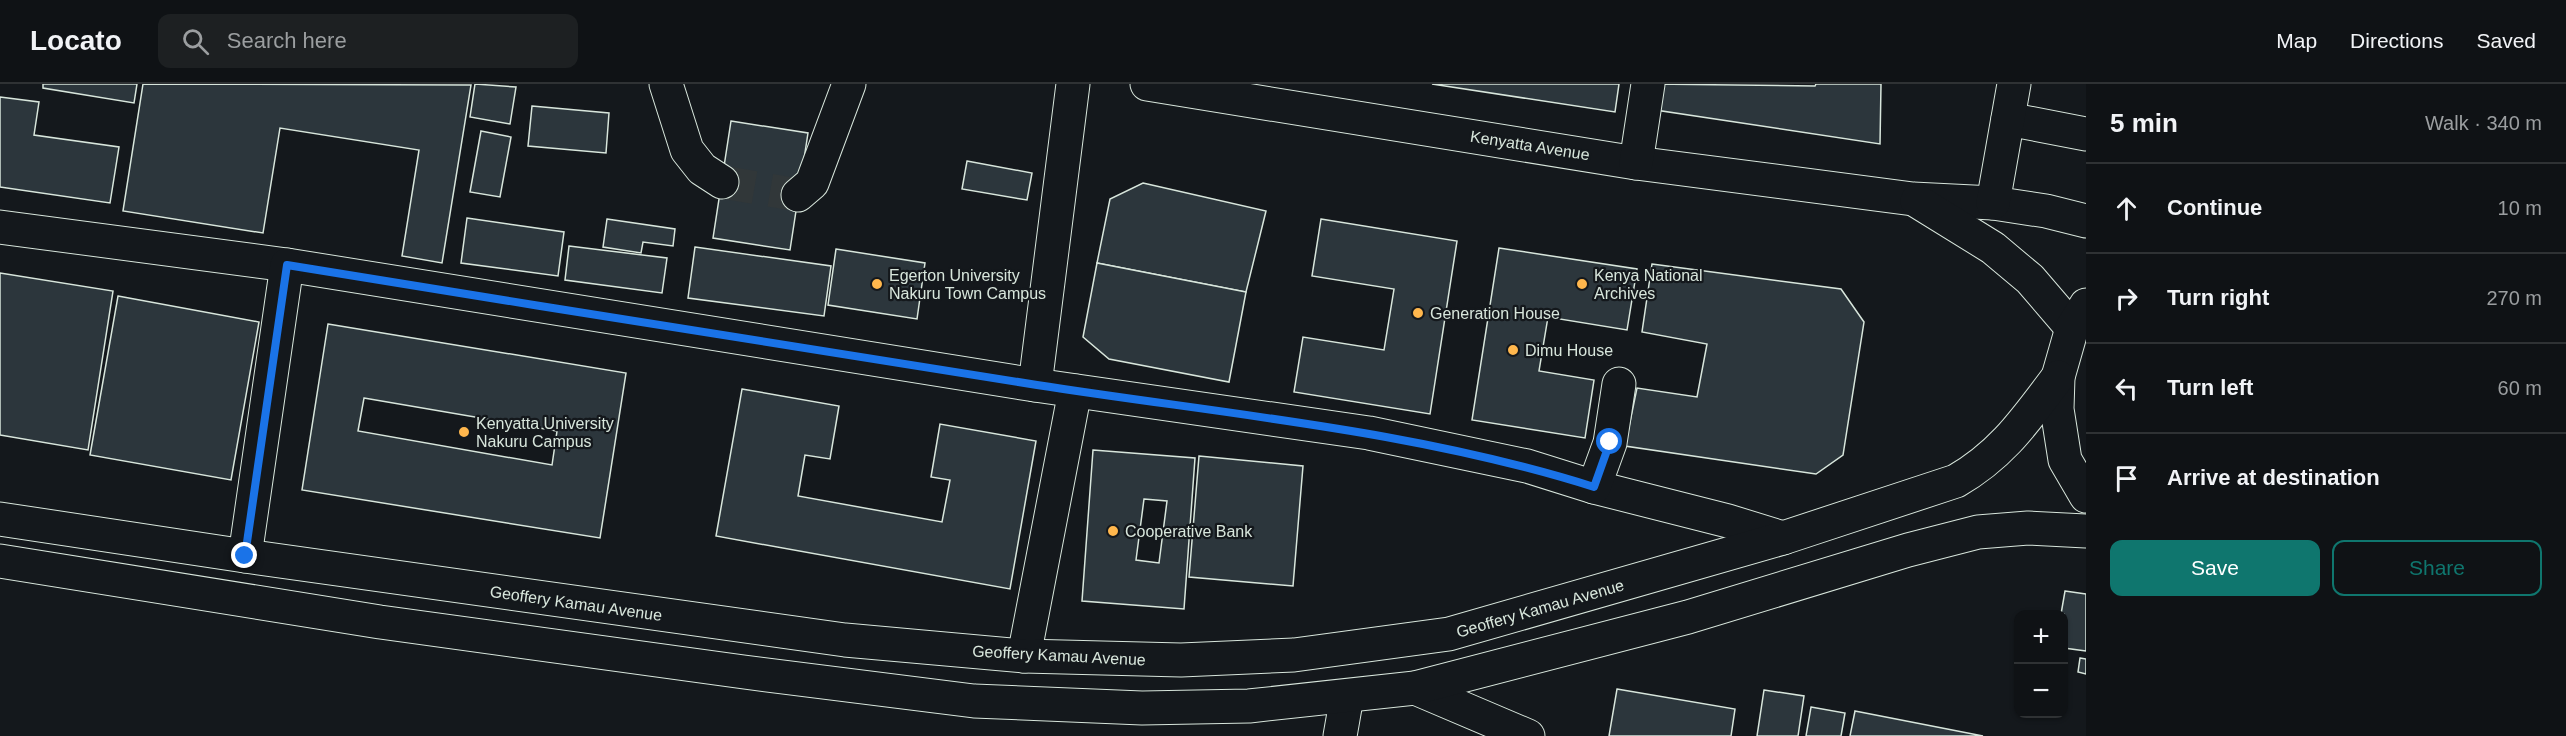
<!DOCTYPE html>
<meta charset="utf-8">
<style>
body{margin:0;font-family:Arial,sans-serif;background:#1d2022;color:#f1f3f6}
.controls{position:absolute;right:18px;bottom:18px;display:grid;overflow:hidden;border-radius:12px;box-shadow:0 2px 4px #0004}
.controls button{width:54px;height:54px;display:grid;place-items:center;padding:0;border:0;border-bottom:2px solid #2f3234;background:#0f1215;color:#f1f3f6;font:30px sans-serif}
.stop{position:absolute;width:18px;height:18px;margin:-14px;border:4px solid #1a73e8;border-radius:50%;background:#fff}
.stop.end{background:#1a73e8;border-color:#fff;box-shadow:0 2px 6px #0008}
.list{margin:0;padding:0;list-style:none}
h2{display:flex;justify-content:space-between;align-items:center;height:78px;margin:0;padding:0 24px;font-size:26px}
h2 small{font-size:20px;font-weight:400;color:#9b9ea0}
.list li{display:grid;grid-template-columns:39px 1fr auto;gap:18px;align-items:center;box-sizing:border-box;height:90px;padding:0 24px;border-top:2px solid #2f3234}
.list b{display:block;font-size:22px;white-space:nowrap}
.list em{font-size:20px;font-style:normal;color:#9b9ea0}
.actions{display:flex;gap:12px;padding:18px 24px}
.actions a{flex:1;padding:14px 0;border:2px solid #0f766e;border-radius:12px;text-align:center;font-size:21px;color:#0f766e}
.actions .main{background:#0f766e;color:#fff}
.icon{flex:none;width:33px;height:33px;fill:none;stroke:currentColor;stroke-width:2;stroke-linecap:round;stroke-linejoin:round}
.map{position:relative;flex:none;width:2086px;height:652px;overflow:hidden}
header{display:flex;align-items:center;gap:36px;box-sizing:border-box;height:84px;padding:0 30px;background:#0f1215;border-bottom:2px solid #2f3234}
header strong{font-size:28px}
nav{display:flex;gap:33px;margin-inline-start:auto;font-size:21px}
.search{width:420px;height:54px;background:#1d2022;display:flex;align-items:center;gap:15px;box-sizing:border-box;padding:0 21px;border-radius:12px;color:#9b9ea0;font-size:22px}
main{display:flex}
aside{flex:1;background:#0f1215}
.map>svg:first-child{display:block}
</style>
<header>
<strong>Locato</strong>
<div class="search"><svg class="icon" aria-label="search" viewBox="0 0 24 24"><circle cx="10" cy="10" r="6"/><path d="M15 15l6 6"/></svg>Search here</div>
<nav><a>Map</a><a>Directions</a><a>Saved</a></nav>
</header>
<main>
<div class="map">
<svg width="2086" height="652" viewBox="0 0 2086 652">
<rect width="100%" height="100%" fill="#14181c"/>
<!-- building -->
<g fill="#2c363c" stroke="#d8e6dc" stroke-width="1.5" fill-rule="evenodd">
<path d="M43,0H137L134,19L43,4Z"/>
<path d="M143,0L471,1L442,179L402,172L419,66L280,44L263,149L123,127Z"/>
<path d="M475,0L516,3L510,40L470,33Z"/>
<path d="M1432,0H1619L1615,28Z"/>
<path d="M1651,0L1815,2L1816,0H1881L1880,60L1649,25Z"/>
<path d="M0,13L39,18L34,51L119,63L110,119L0,103Z"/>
<path d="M532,22L609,29L606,69L528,62Z"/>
<path d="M731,37L808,49L790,166L713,154Z"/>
<path d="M481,47L511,53L500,113L470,108Z"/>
<path d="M967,77L1032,89L1027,116L962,105Z"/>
<path d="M1143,99L1266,127L1246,208L1097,179L1110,115Z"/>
<path d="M467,134L564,148L558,192L461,179Z"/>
<path d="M607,135L675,145L673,162L643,158L641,169L603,163Z"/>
<path d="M1321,135L1457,157L1430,330L1294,308L1303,253L1384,266L1394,205L1312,192Z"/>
<path d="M569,162L667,174L662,209L565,196Z"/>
<path d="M695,163L831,182L824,232L688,214Z"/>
<path d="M1499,164L1637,185L1627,246L1548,233L1539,287L1594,296L1585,354L1472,336Z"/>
<path d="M836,165L925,179L917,235L828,221Z"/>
<path d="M1097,179L1246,208L1229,298L1109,275L1083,253Z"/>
<path d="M1652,180L1841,205L1864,238L1843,371L1816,390L1625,362L1637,304L1697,313L1707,260L1642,248Z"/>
<path d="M0,189L113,207L88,366L0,351Z"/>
<path d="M118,212L259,238L231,396L90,371Z"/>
<path d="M328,240L626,289L600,454L302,406ZM364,314L557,347L552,381L358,347Z"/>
<path d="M742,305L839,322L830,375L805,371L798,412L942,438L950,396L931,393L940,340L1036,357L1010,505L716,452Z"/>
<path d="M1093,366L1195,374L1184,525L1082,517ZM1144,415L1167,417L1159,479L1136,476Z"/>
<path d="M1199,372L1303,382L1293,502L1189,493Z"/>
<path d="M2065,507L2086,510V567L2064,564V530H2061Z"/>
<path d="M2080,574L2086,575V590L2078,588Z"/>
<path d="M1617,605L1735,625L1731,652H1609Z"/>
<path d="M1764,606L1804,612L1798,652H1757Z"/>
<path d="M1811,623L1845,629L1841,652H1806Z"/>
<path d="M1855,627L1983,652H1850Z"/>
</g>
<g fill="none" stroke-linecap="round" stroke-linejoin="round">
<!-- minor-tunnel -->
<path stroke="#313739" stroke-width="33" stroke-dasharray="33 16" stroke-linecap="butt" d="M722,98L798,111"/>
<defs>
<g id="minor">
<path d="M666,0L687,66L702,85L722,98"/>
<path d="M1147,0L1636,79L1913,115L1993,119L2046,127L2086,137"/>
<path d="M2008,35L2086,50"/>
<path d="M1636,79L1648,0"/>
<path d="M798,111L812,99L849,0"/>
<path d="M1917,117L1993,164L2030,195L2072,244"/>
<path d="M1993,119L2014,0"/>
<path d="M0,143L287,181L1035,301L1369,349L1527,382L1594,403L1728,437L1783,454"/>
<path d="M1035,301L1073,0"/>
<path d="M1594,403L1610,359L1619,300"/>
<path d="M245,472L287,181"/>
<path d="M1024,572L1075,307"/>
<path d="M1415,604L1528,652"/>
<path d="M1340,652L1347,612"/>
</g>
<g id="highway">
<path d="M2086,221L2072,244L2058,293L2057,325L2065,376L2086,412"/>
<path d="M0,435L245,472L845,556L1024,572L1181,576L1294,571L1449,550L1783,454L1956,397C2003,370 2026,335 2058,293"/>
<path d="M0,477L380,538L744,588L974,617L1142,624L1249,622L1415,604L1688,533L1908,466L1978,448L2028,444L2086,447"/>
</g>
</defs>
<!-- minor casing -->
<use href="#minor" stroke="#d8e6dc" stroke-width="35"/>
<!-- highway casing -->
<use href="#highway" stroke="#d8e6dc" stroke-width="35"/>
<!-- minor -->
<use href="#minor" stroke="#14181c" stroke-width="33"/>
<!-- highway -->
<use href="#highway" stroke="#14181c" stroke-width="33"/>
</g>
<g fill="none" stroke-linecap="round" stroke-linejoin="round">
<!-- route -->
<path stroke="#1a73e8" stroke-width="8" d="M245,472L287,181C537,221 787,263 1037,301C1223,330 1414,346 1594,403L1610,358"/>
</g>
<!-- markers -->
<g fill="#ffb74d" stroke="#14181c" stroke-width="2">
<circle cx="877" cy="200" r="6"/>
<circle cx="1582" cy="200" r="6"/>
<circle cx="1418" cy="229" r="6"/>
<circle cx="1513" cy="266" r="6"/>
<circle cx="464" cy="348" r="6"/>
<circle cx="1113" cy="447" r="6"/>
</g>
<g text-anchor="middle" stroke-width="4.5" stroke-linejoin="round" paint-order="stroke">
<!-- street labels -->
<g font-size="16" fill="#d8e6dc" stroke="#14181c">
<text transform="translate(1530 61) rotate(9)" y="6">Kenyatta Avenue</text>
<text transform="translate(576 519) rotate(8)" y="6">Geoffery Kamau Avenue</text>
<text transform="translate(1540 524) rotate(-16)" y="6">Geoffery Kamau Avenue</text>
<text transform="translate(1059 571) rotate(3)" y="6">Geoffery Kamau Avenue</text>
</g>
<!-- poi labels -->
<g font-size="16" fill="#d8e6dc" stroke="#14181c" text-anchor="start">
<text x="889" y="197">Egerton University<tspan x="889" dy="18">Nakuru Town Campus</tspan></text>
<text x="1594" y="197">Kenya National<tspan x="1594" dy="18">Archives</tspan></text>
<text x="1430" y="235">Generation House</text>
<text x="1525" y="272">Dimu House</text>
<text x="476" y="345">Kenyatta University<tspan x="476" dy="18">Nakuru Campus</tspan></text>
<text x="1125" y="453">Cooperative Bank</text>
</g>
</g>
</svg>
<div class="controls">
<button>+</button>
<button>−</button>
</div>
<div class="stop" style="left:1610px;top:358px"></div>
<div class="stop end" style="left:245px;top:472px"></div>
</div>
<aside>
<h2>5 min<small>Walk · 340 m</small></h2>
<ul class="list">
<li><svg class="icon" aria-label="ahead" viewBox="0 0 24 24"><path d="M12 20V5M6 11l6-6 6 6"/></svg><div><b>Continue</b></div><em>10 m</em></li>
<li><svg class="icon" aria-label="right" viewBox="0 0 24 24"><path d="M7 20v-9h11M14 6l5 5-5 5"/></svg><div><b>Turn right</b></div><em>270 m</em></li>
<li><svg class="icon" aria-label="left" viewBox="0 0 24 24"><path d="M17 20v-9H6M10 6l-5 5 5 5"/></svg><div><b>Turn left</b></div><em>60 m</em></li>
<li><svg class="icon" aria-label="arrive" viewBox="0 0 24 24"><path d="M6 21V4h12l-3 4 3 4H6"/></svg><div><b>Arrive at destination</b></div></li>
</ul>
<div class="actions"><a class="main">Save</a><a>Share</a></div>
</aside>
</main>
